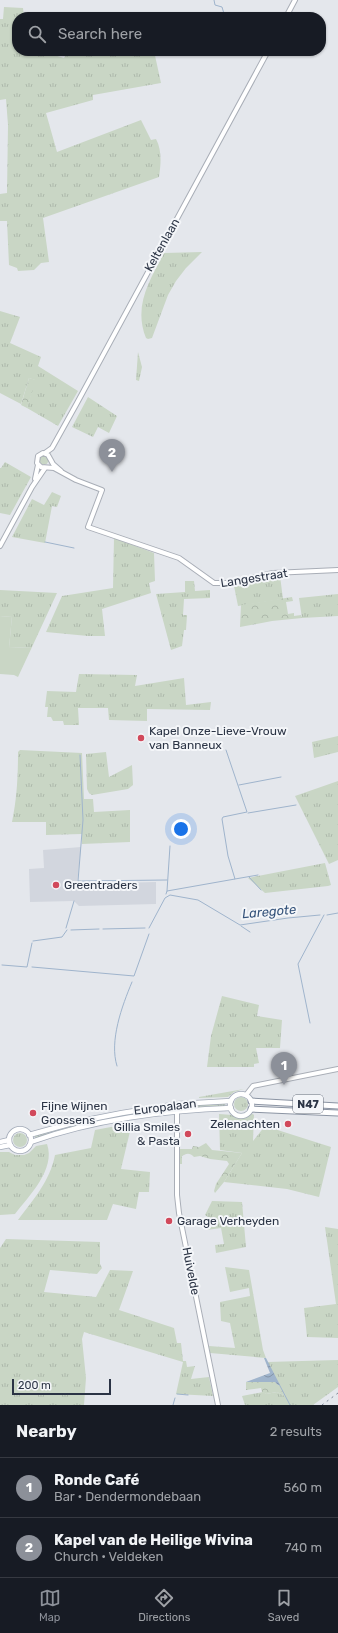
<!DOCTYPE html>
<meta charset="utf-8">
<style>
body{margin:0;font-family:Rubik,sans-serif;background:#242831;color:#f1f3f6}
.scale{position:absolute;left:12px;bottom:10px;width:99px;box-sizing:border-box;padding-left:4px;border:2px solid #2b3445;border-top:0;font-size:11px;line-height:14px;white-space:nowrap;color:#2b3445;-webkit-text-stroke:3px #f4f6f9;paint-order:stroke}
.you{position:absolute;left:181px;top:829px;width:14px;height:14px;margin:-10px;border:3px solid #fff;border-radius:50%;background:#1a73e8;box-shadow:0 0 0 6px #1a73e833}
.badge{display:grid;place-items:center;width:26px;height:26px;border-radius:50%;background:#8c9099;color:#fff;font-size:13px;font-weight:700}
.pin{position:absolute;translate:-50% -33px;filter:drop-shadow(0 1px 2px #0008)}
.pin::after{content:'';position:absolute;top:21px;width:14px;height:12px;background:inherit;clip-path:polygon(0 0,100% 0,50% 100%)}
.list{margin:0;padding:0;list-style:none}
h2{display:flex;justify-content:space-between;align-items:center;height:52px;margin:0;padding:0 16px;font-size:17px}
h2 small{font-size:13px;font-weight:400;color:#9ea1a6}
.list li{display:grid;grid-template-columns:26px 1fr auto;gap:12px;align-items:center;box-sizing:border-box;height:60px;padding:0 16px;border-top:1px solid #363941}
.list b{display:block;font-size:15px;white-space:nowrap}
.list p{margin:0;font-size:13px;white-space:nowrap;color:#9ea1a6}
.list em{font-size:13px;font-style:normal;color:#9ea1a6}
.icon{flex:none;width:22px;height:22px;fill:none;stroke:currentColor;stroke-width:2;stroke-linecap:round;stroke-linejoin:round}
.map{position:relative;flex:none;width:338px;height:1405px;overflow:hidden}
.search{position:absolute;background:#171b24;box-shadow:0 1px 3px #0004;left:12px;right:12px;top:12px;height:44px;display:flex;align-items:center;gap:10px;box-sizing:border-box;padding:0 14px;border-radius:16px;color:#9ea1a6;font-size:15px}
.sheet{height:172px;background:#171b24}
nav{display:flex;justify-content:space-around;align-items:center;box-sizing:border-box;height:56px;border-top:1px solid #363941;background:#171b24;font-size:11px;color:#9ea1a6}
nav a{display:grid;justify-items:center;gap:2px}
nav .on{color:#8c9099}
.map>svg:first-child{display:block}
</style>
<div class="map">
<svg width="338" height="1405" viewBox="0 0 338 1405">
<defs>
<pattern id="grass-tufts" width="24" height="20" patternUnits="userSpaceOnUse"><rect width="24" height="20" fill="#c9d6c5"/><path d="M3 7l-1-3M5 7V3M7 7l1-3M15 17l-1-3M17 17v-4M19 17l1-3" fill="none" stroke="#adb8ab"/></pattern>
<pattern id="forest-crowns" width="20" height="18" patternUnits="userSpaceOnUse"><rect width="20" height="18" fill="#c9d6c5"/><path d="M2 6a3 3 0 1 1 6 0M12 15a3 3 0 1 1 6 0" fill="none" stroke="#adb8ab"/></pattern>
<pattern id="water-waves" width="16" height="10" patternUnits="userSpaceOnUse"><rect width="16" height="10" fill="#9fb4cc"/><path d="M0 5q4-4 8 0t8 0" fill="none" stroke="#8293a7"/></pattern>
</defs>
<rect width="100%" height="100%" fill="#e4e7ec"/>
<!-- built -->
<path fill="#d2d6de" d="M81,847L77,884L156,882V904L79,906L74,901L30,902L29,869L44,868L43,850Z"/>
<!-- grass -->
<g fill="url(#grass-tufts)">
<path d="M4,7L23,8L24,17H17V23H15L12,32L17,36V51H41L64,58L68,51H154L161,83L93,95V100L46,113L57,152L141,120L151,140L156,139C162,150 161,164 159,177L43,218L49,262L41,263L34,270L18,271L17,268L9,265L7,221H0V194L7,193L8,125L6,99L0,100V19H3Z"/>
<path d="M202,252L186,268L176,281L168,295L152,338L148,339L146,338C133,306 150,280 164,253Z"/>
<path d="M0,311L20,317L10,343L41,357L38,366L78,391L58,426L27,408L35,380L29,378L21,404L0,393Z"/>
<path d="M138,352L142,367L139,381L136,380Z"/>
<path d="M88,397L117,416L109,433L98,427L93,437L72,427Z"/>
<circle cx="44" cy="460" r="4.5"/>
<path d="M5,462L31,477L10,515L0,513V468H1Z"/>
<path d="M52,492L61,496L57,507L52,506L45,543L12,537L32,499L44,505Z"/>
<path d="M114,538L154,553L155,581L149,583L151,593L102,609L105,636H88L46,632L62,596L113,588Z"/>
<path d="M280,576L283,599L238,606L234,586Z"/>
<path d="M185,581H194L195,591L210,590V598L184,599L183,615H187L186,630H184L182,646L171,650L156,594L185,592Z"/>
<path d="M0,590L57,593L32,647L9,648L12,616L0,617Z"/>
<path d="M338,594V616L302,618L299,598Z"/>
<path d="M79,674L137,675L135,686L184,678L186,705L211,702L210,710L147,709V721L109,720L108,708H78L79,725H64L63,721H53L51,717H47L48,707H45L47,691L76,692Z"/>
<path d="M338,736V752L314,758L312,742Z"/>
<path d="M20,750L82,753L84,799H93L94,812L130,810V842L82,844V834L46,835V822H12C17,798 18,776 18,752Z"/>
<path d="M106,752L109,777L132,765L133,785L128,789L92,795L89,793L87,789L86,754Z"/>
<path d="M338,781V860L329,864L295,796Z"/>
<path d="M325,863L331,885L328,886L265,893L248,878Z"/>
<path d="M222,996L259,1005L257,1016L282,1020L280,1048H256L259,1063L254,1064V1067H207L211,1036Z"/>
<path d="M244,1089L234,1092L228,1097L199,1098V1097Z"/>
<circle cx="241" cy="1104" r="7"/>
<path d="M225,1103V1106C161,1108 98,1121 35,1138V1136C53,1132 70,1125 88,1122C134,1112 179,1106 225,1103Z"/>
<path d="M251,1113L254,1115L253,1141L265,1126L331,1147L319,1197L287,1189L224,1182L242,1153L220,1150L219,1114C224,1114 228,1115 232,1115C240,1117 244,1120 251,1113Z"/>
<path d="M132,1123L121,1169L150,1172L149,1192H139L136,1209L113,1204L107,1220H18C33,1200 50,1181 55,1155L91,1148L95,1130Z"/>
<circle cx="20" cy="1140" r="7"/>
<path d="M47,1144C56,1169 29,1196 15,1214L0,1215V1152H9L15,1155H24L29,1153L36,1146Z"/>
<path d="M212,1201L242,1202L246,1247L216,1253L215,1245L224,1244L221,1228L207,1230V1227L204,1228L208,1217L205,1215Z"/>
<path d="M325,1227L338,1229V1338L307,1337L304,1308L336,1304Z"/>
<path d="M6,1239L100,1242V1264L102,1268L97,1274L50,1270L44,1292L96,1297L110,1270L133,1271L119,1310L174,1328L177,1343H181L183,1361H186L187,1367L195,1366L191,1379L209,1377L213,1396L176,1394L183,1362L84,1332L82,1339L86,1378L84,1405H0V1248Z"/>
<path d="M225,1267L249,1270L263,1350L266,1358L210,1353L209,1346L235,1348L230,1323L221,1321L220,1302L250,1296L249,1288L230,1292Z"/>
<path d="M338,1360V1387L313,1405H245L242,1396L263,1392L266,1394L277,1392L285,1396L267,1362Z"/>
</g>
<!-- forest -->
<g fill="url(#forest-crowns)">
<path d="M29,378L36,380L27,408L21,405Z"/>
<path d="M292,597L293,601L286,602L288,614L294,613V616L301,615L302,618L272,621L240,627L241,605Z"/>
<path d="M206,1143L212,1150L242,1153L224,1182L215,1193L214,1191L216,1184L229,1164L227,1161L210,1159L200,1156L194,1157C190,1153 187,1153 182,1156V1164H180V1149H192L193,1146L199,1147Z"/>
<path d="M246,1382H275L278,1385H280L285,1396L277,1392L266,1394L262,1392L261,1388L246,1390Z"/>
</g>
<!-- pitch -->
<path fill="#c9d6c5" d="M12,616L9,648L32,647L18,677L14,675L0,674V617Z"/>
<!-- water -->
<path fill="url(#water-waves)" d="M264,1358H266L280,1385H278L275,1382H246L270,1373Z"/>
<g fill="none" stroke-linecap="round" stroke-linejoin="round">
<!-- stream -->
<g stroke="#9fb4cc" stroke-width="1">
<path d="M214,0L215,5L222,7L225,17"/>
<path d="M45,542L74,548"/>
<path d="M80,755L83,820L78,881H81"/>
<path d="M239,785L281,777"/>
<path d="M248,813L296,805"/>
<path d="M249,877L261,890"/>
<path d="M235,879L258,875"/>
<path d="M82,881L167,880"/>
<path d="M167,891L170,846"/>
<path d="M166,894L167,891L235,879L228,856L222,819L223,817L247,812L226,750"/>
<path d="M327,915L338,913"/>
<path d="M241,926L250,932"/>
<path d="M66,928L74,901"/>
<path d="M149,928L165,898L170,895L198,900L240,925L288,918L320,915"/>
<path d="M103,929L145,928"/>
<path d="M71,930L99,929"/>
<path d="M33,941L62,937L67,930"/>
<path d="M2,965L27,967L32,943"/>
<path d="M32,967L134,976L149,934"/>
<path d="M310,1023L298,964L324,915"/>
<path d="M117,1066C109,1041 122,1006 132,982"/>
<path d="M279,1384L290,1405"/>
<path d="M177,1394L188,1395"/>
<path d="M173,1405L175,1398"/>
</g>
<defs>
<g id="secondary">
<path d="M286,17L295,0"/>
<path d="M45,453L52,448L77,403L268,51"/>
<path d="M61,471L53,464L48,455L43,453L38,456L37,463L41,467L54,468L76,480L102,490L88,527L179,558L214,583H229L273,573L338,570"/>
<path d="M35,479L38,465"/>
<path d="M0,546L32,487L45,468"/>
<path d="M246,1095L253,1086L338,1069"/>
<path d="M177,1111V1195L179,1213L218,1405"/>
</g>
<g id="primary">
<circle cx="241" cy="1105" r="11"/>
<circle cx="20" cy="1140" r="11"/>
<path d="M29,1135L76,1122L122,1113L178,1104L231,1101"/>
<path d="M0,1142L9,1140"/>
<path d="M31,1142C92,1120 166,1110 231,1108"/>
<path d="M0,1147L10,1145"/>
</g>
<g id="highway">
<path d="M251,1101L338,1106"/>
<path d="M251,1109L338,1113"/>
</g>
</defs>
<!-- secondary casing -->
<use href="#secondary" stroke="#a9aeb7" stroke-width="6"/>
<!-- primary casing -->
<use href="#primary" stroke="#a3abb8" stroke-width="6"/>
<!-- highway casing -->
<use href="#highway" stroke="#8b94a3" stroke-width="7"/>
<!-- secondary -->
<use href="#secondary" stroke="#fff" stroke-width="4"/>
<!-- primary -->
<use href="#primary" stroke="#fff" stroke-width="4.5"/>
<!-- highway -->
<use href="#highway" stroke="#fff" stroke-width="5"/>
<!-- rail -->
<path stroke="#7d8696" stroke-width="1" stroke-dasharray="2 4" stroke-linecap="butt" d="M322,1405L338,1393"/>
</g>
<!-- markers -->
<g fill="#d1495b" stroke="#f4f6f9" stroke-width="1.5">
<circle cx="141" cy="738" r="4"/>
<circle cx="56" cy="885" r="4"/>
<circle cx="33" cy="1113" r="4"/>
<circle cx="288" cy="1124" r="4"/>
<circle cx="188" cy="1134" r="4"/>
<circle cx="169" cy="1221" r="4"/>
</g>
<g text-anchor="middle" stroke-width="4" stroke-linejoin="round" paint-order="stroke">
<!-- shield labels -->
<rect fill="#f4f6f9" stroke="#676e7b" stroke-width="1" x="293" y="1095" width="30" height="18" rx="3"/>
<g font-size="11" font-weight="bold" fill="#2b3445">
<text x="308" y="1108">N47</text>
</g>
<!-- street labels -->
<g font-size="12" fill="#2b3445" stroke="#f4f6f9">
<text transform="translate(162 245) rotate(-61)" y="4">Keltenlaan</text>
<text transform="translate(254 578) rotate(-9)" y="4">Langestraat</text>
<text transform="translate(165 1107) rotate(-7)" y="4">Europalaan</text>
<text transform="translate(191 1271) rotate(79)" y="4">Huivelde</text>
</g>
<!-- poi labels -->
<g font-size="12" fill="#2b3445" stroke="#f4f6f9" text-anchor="start">
<text x="149" y="735">Kapel Onze-Lieve-Vrouw<tspan x="149" dy="14">van Banneux</tspan></text>
<text x="64" y="889">Greentraders</text>
<text x="41" y="1110">Fijne Wijnen<tspan x="41" dy="14">Goossens</tspan></text>
<text x="280" y="1128" text-anchor="end">Zelenachten</text>
<text x="180" y="1131" text-anchor="end">Gillia Smiles<tspan x="180" dy="14">&amp; Pasta</tspan></text>
<text x="177" y="1225">Garage Verheyden</text>
</g>
<!-- water labels -->
<g font-size="13" font-style="italic" fill="#34527a" stroke="#f4f6f9">
<text transform="translate(269 911) rotate(-5)" y="5">Laregote</text>
</g>
</g>
</svg>
<div class="scale">200 m</div>
<div class="you"></div>
<div class="pin badge" style="left:284px;top:1085px">1</div>
<div class="pin badge" style="left:112px;top:472px">2</div>
<div class="search"><svg class="icon" aria-label="search" viewBox="0 0 24 24"><circle cx="10" cy="10" r="6"/><path d="M15 15l6 6"/></svg>Search here</div>
</div>
<section class="sheet">
<h2>Nearby<small>2 results</small></h2>
<ul class="list">
<li><span class="badge">1</span><div><b>Ronde Café</b><p>Bar · Dendermondebaan</p></div><em>560 m</em></li>
<li><span class="badge">2</span><div><b>Kapel van de Heilige Wivina</b><p>Church · Veldeken</p></div><em>740 m</em></li>
</ul>
</section>
<nav>
<a class="on"><svg class="icon" aria-label="map" viewBox="0 0 24 24"><path d="M3 6l6-2 6 2 6-2v14l-6 2-6-2-6 2zM9 4v14M15 6v14"/></svg>Map</a>
<a><svg class="icon" aria-label="directions" viewBox="0 0 24 24"><path d="M12 3l9 9-9 9-9-9zM9 14v-3h6M13 9l2 2-2 2"/></svg>Directions</a>
<a><svg class="icon" aria-label="saved" viewBox="0 0 24 24"><path d="M7 4h10v16l-5-4-5 4z"/></svg>Saved</a>
</nav>
